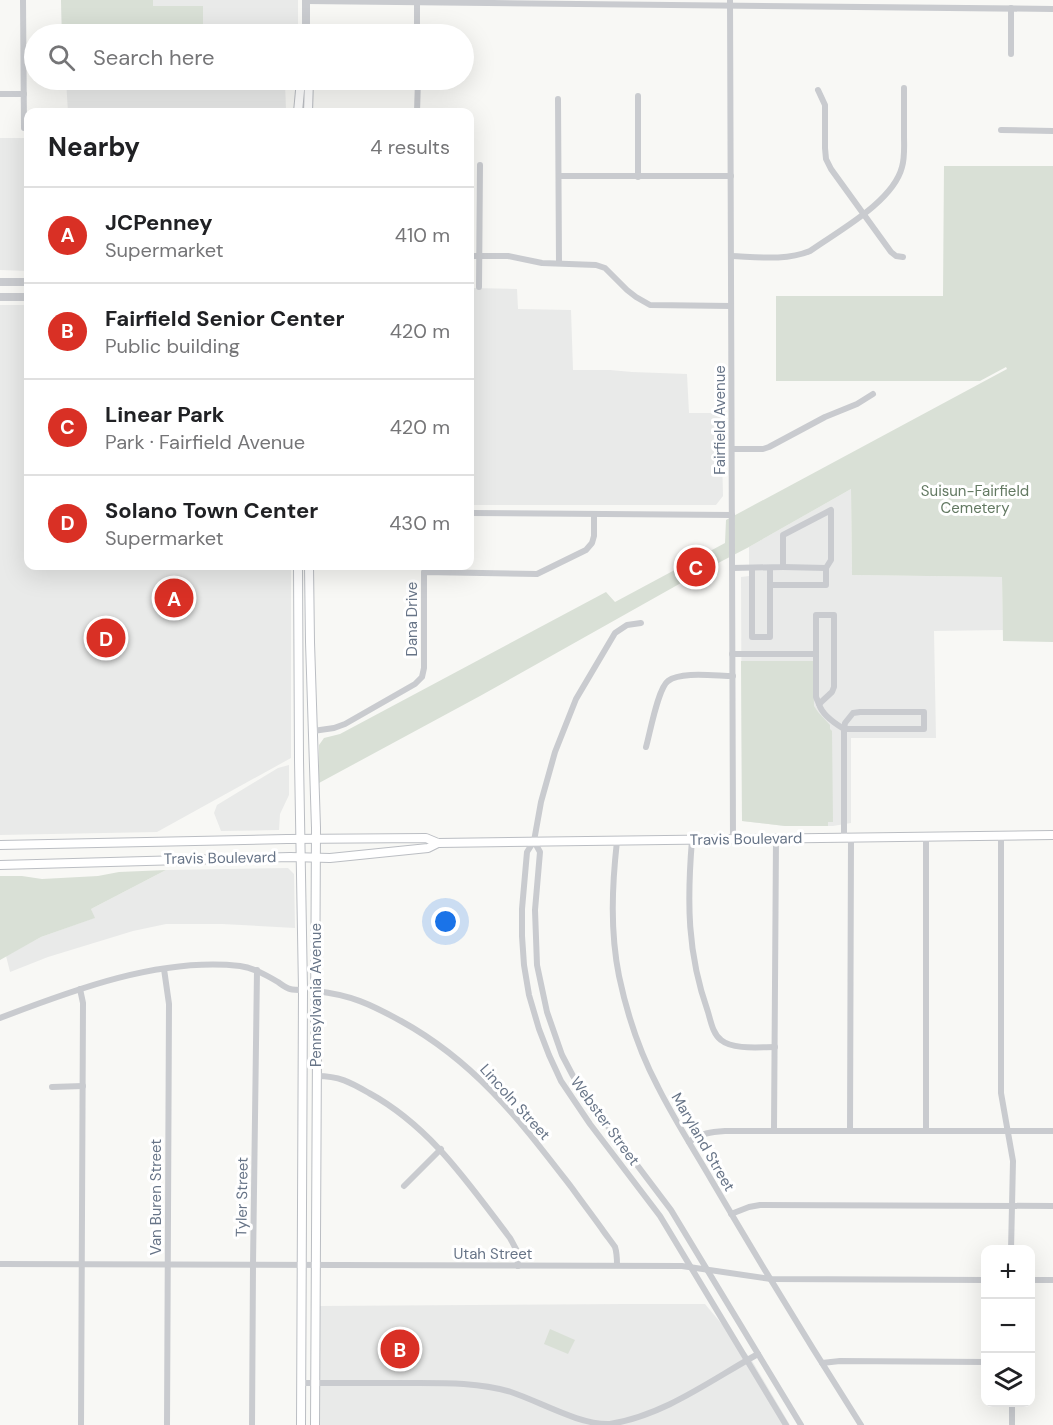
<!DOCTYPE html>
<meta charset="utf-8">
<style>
body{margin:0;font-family:"DM Sans",sans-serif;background:#f6f6f6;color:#202124}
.controls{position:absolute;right:18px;bottom:18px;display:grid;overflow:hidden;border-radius:12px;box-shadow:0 6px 24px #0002}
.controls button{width:54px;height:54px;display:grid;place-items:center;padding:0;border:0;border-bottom:2px solid #e0e0e0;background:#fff;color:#202124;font:30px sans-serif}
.you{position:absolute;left:446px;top:922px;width:21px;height:21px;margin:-15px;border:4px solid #fff;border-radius:50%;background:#1a73e8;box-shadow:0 0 0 9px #1a73e833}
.badge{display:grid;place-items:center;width:39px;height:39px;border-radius:50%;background:#d93025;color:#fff;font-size:20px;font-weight:700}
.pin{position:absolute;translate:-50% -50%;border:3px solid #fff;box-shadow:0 2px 6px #0006}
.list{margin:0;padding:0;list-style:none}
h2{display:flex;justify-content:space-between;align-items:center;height:78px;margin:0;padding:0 24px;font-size:26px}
h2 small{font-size:20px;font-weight:400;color:#757577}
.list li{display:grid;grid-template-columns:39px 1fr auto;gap:18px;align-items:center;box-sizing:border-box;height:96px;padding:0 24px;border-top:2px solid #e0e0e0}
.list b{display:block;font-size:22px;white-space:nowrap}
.list p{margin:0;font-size:20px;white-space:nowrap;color:#757577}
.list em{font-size:20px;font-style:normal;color:#757577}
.icon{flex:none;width:33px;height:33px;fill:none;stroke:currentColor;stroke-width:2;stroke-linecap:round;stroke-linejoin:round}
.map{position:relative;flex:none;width:1053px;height:1425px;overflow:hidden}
.search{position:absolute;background:#fff;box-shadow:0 6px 24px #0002;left:24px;top:24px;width:450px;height:66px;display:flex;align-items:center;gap:15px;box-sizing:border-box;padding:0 21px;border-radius:33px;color:#757577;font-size:22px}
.panel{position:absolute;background:#fff;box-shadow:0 6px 24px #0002;left:24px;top:108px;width:450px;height:462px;border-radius:12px}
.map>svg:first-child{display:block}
</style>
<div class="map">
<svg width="1053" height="1425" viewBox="0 0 1053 1425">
<rect width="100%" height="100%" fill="#f8f8f5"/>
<!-- built -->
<g fill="#e9eae9">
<path d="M61,0H298V34H62Z"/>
<path d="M66,80H285L286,112H68Z"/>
<path d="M0,138H28V271L0,270Z"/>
<path d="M470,264H472V288L517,289L518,309L571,310L573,370H610L632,372L687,374L689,413H721L723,496L716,505H470Z"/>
<path d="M0,305H28V566H291V758L157,832L0,835Z"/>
<path d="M851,489L852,575L1002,577L1003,630L934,631L936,738H851V823L833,826H785L742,821L741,577L749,576V547Z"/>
<path d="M289,765V795L280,814L279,830L221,831L214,813L217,805L278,768Z"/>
<path d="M288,868L294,874L295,928L222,924H166L133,931L48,957L10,972L6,956L41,937L94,918L91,909L166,870Z"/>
<path d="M625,1304H705L751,1359L790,1425H318L319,1306Z"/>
</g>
<!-- green -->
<g fill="#d9e0d6">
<path d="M61,0H153V6H203V34H62Z"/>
<path d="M944,166H1053V642L1003,641L1002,577L852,575L851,489L749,547L697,574L480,696L319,783V745L324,738L340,734L606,592L615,602L725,543L726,520L1007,369L1006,367L980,381H776V296H943Z"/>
<path d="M741,661H813L814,706L818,712L830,725V729L832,731L833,822H828V826H785L742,821Z"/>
<path d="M166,870L91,909L95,918L41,937L0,960V876H22L42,879L98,876L119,872Z"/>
<path d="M550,1329L575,1340L568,1354L544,1344Z"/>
</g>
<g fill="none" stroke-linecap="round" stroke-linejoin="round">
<defs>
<g id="secondary">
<path d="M298,112L301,80"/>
<path d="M308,112L309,80"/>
<path d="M298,566L299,760L303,990L301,1425"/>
<path d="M309,566L310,642L316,828L315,1028L317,1049L315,1425"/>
<path d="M0,845L287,839L426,838L438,843L1053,835"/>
<path d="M0,865L290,857L330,858L428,848L438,843"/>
</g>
</defs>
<!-- secondary casing -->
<use href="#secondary" stroke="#bbbec3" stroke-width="10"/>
<!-- minor -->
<g stroke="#c9cbcf" stroke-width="6">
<path d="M23,0L24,128"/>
<path d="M417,0V34"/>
<path d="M730,0L733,839"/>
<path d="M306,1L1053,9"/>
<path d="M1011,8V54"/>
<path d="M818,90L825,105V148L826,159L831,169L891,252L896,256L903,257"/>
<path d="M0,94H24"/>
<path d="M638,96V177"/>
<path d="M558,99L559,263"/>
<path d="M417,112L418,80"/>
<path d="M1001,130L1053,131"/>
<path d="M559,176H731"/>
<path d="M470,256H508L542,263L596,265L605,268L627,290L636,297L650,305L731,306"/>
<path d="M732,256C757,257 786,261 810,251C838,231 893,202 902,167C905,157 904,146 904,135C904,119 904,104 904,88"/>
<path d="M479,287L480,165"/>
<path d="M732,449H763L769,447L825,417L857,404L873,394"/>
<path d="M470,513L732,515"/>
<path d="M783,567L826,568"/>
<path d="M732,568L783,567V535L831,510V560L826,568V585H770V568"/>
<path d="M752,568V637H770V585"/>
<path d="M816,615H834V687L832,692L819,704L816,697Z"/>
<path d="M641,623L627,625L615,633L576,699L555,752L541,802L534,841L527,852L522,909V936L524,965L529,995L539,1029L549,1055L561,1081L590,1124L660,1216L786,1425"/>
<path d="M732,654H816"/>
<path d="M819,704C822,715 834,723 844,729V838"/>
<path d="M860,712H924V729H844L845,723L853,713Z"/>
<path d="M313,731L334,728L345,724L415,684L422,677L424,668V572L537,574L586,550L592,543L594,536V514"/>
<path d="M646,747C650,733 658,688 668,681C681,671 716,676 733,676"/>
<path d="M1001,836V1093L1013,1161L1011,1250"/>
<path d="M692,840C687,901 687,953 708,1012C711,1022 713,1034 721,1040C733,1050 760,1047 775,1047"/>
<path d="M534,841L540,852L535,910L537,965L547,1012L562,1055L573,1076L591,1104L671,1210L801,1425"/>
<path d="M617,841C612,886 610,931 619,976C627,1014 640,1053 658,1087C674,1119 694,1150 712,1181C760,1263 810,1345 861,1425"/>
<path d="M164,969L169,1004L167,1425"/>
<path d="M80,989L83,1003L81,1425"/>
<path d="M316,991C351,995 370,1004 401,1021C477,1063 520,1121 572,1188C582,1202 592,1215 602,1229C606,1235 611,1241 615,1247C617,1253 617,1259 617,1265"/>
<path d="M0,1018C73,990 160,957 240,966C254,968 266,975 278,982C281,984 286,988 290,989C294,990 299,990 303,990"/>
<path d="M317,1076C339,1076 350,1082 369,1093C431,1127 468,1183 510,1238L517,1251L518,1266"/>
<path d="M52,1087L83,1086"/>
<path d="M774,1130L776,839"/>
<path d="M850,1131L851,838"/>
<path d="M926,1131V837"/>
<path d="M689,1142C701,1133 711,1132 725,1131H1053"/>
<path d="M404,1186L441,1149"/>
<path d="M731,1214L749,1207L760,1205L1053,1206"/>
<path d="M0,1264L682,1266L771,1279L986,1280"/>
<path d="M1030,1280H1053"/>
<path d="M822,1363L840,1361L986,1362"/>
<path d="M301,1383C336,1383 371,1383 406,1383C441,1383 478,1382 511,1392C541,1402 579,1425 610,1424C665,1415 711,1380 758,1354"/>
<path d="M252,1425L253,1265L257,970"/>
<path d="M1012,1425V1402"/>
</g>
<!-- tertiary -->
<g stroke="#c9cbcf" stroke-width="8">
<path d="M306,34V0"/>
<path d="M0,282H28"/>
<path d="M0,297H28"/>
</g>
<!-- secondary -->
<use href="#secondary" stroke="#fff" stroke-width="8"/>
</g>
<g text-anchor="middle" stroke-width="6" stroke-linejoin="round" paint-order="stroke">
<!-- street labels -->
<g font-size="15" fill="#677487" stroke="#fff">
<text transform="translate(720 420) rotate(-90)" y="5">Fairfield Avenue</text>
<text transform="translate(412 619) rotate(-90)" y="5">Dana Drive</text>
<text transform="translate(746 839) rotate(-1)" y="5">Travis Boulevard</text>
<text transform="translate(220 858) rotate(-1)" y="5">Travis Boulevard</text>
<text transform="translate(316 995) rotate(-90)" y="5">Pennsylvania Avenue</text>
<text transform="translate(515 1102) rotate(48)" y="5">Lincoln Street</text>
<text transform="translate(605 1121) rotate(54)" y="5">Webster Street</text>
<text transform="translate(703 1142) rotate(60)" y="5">Maryland Street</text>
<text transform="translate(156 1197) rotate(-90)" y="5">Van Buren Street</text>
<text transform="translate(242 1197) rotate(-89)" y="5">Tyler Street</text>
<text x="493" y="1259">Utah Street</text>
</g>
<!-- park labels -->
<g font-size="15" fill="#637962" stroke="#fff">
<text x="975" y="496">Suisun-Fairfield<tspan x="975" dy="17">Cemetery</tspan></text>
</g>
</g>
</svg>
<div class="controls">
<button>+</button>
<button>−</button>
<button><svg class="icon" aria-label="layers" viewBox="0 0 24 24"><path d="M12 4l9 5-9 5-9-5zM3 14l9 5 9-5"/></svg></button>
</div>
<div class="you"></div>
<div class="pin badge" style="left:174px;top:598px">A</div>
<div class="pin badge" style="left:400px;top:1349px">B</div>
<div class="pin badge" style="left:696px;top:567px">C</div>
<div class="pin badge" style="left:106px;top:638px">D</div>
<div class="search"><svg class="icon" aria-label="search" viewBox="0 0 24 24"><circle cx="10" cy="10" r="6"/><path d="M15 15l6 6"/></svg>Search here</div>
<section class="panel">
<h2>Nearby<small>4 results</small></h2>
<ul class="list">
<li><span class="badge">A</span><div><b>JCPenney</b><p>Supermarket</p></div><em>410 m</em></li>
<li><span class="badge">B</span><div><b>Fairfield Senior Center</b><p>Public building</p></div><em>420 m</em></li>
<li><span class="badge">C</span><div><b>Linear Park</b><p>Park · Fairfield Avenue</p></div><em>420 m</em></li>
<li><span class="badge">D</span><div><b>Solano Town Center</b><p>Supermarket</p></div><em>430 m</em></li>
</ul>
</section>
</div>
